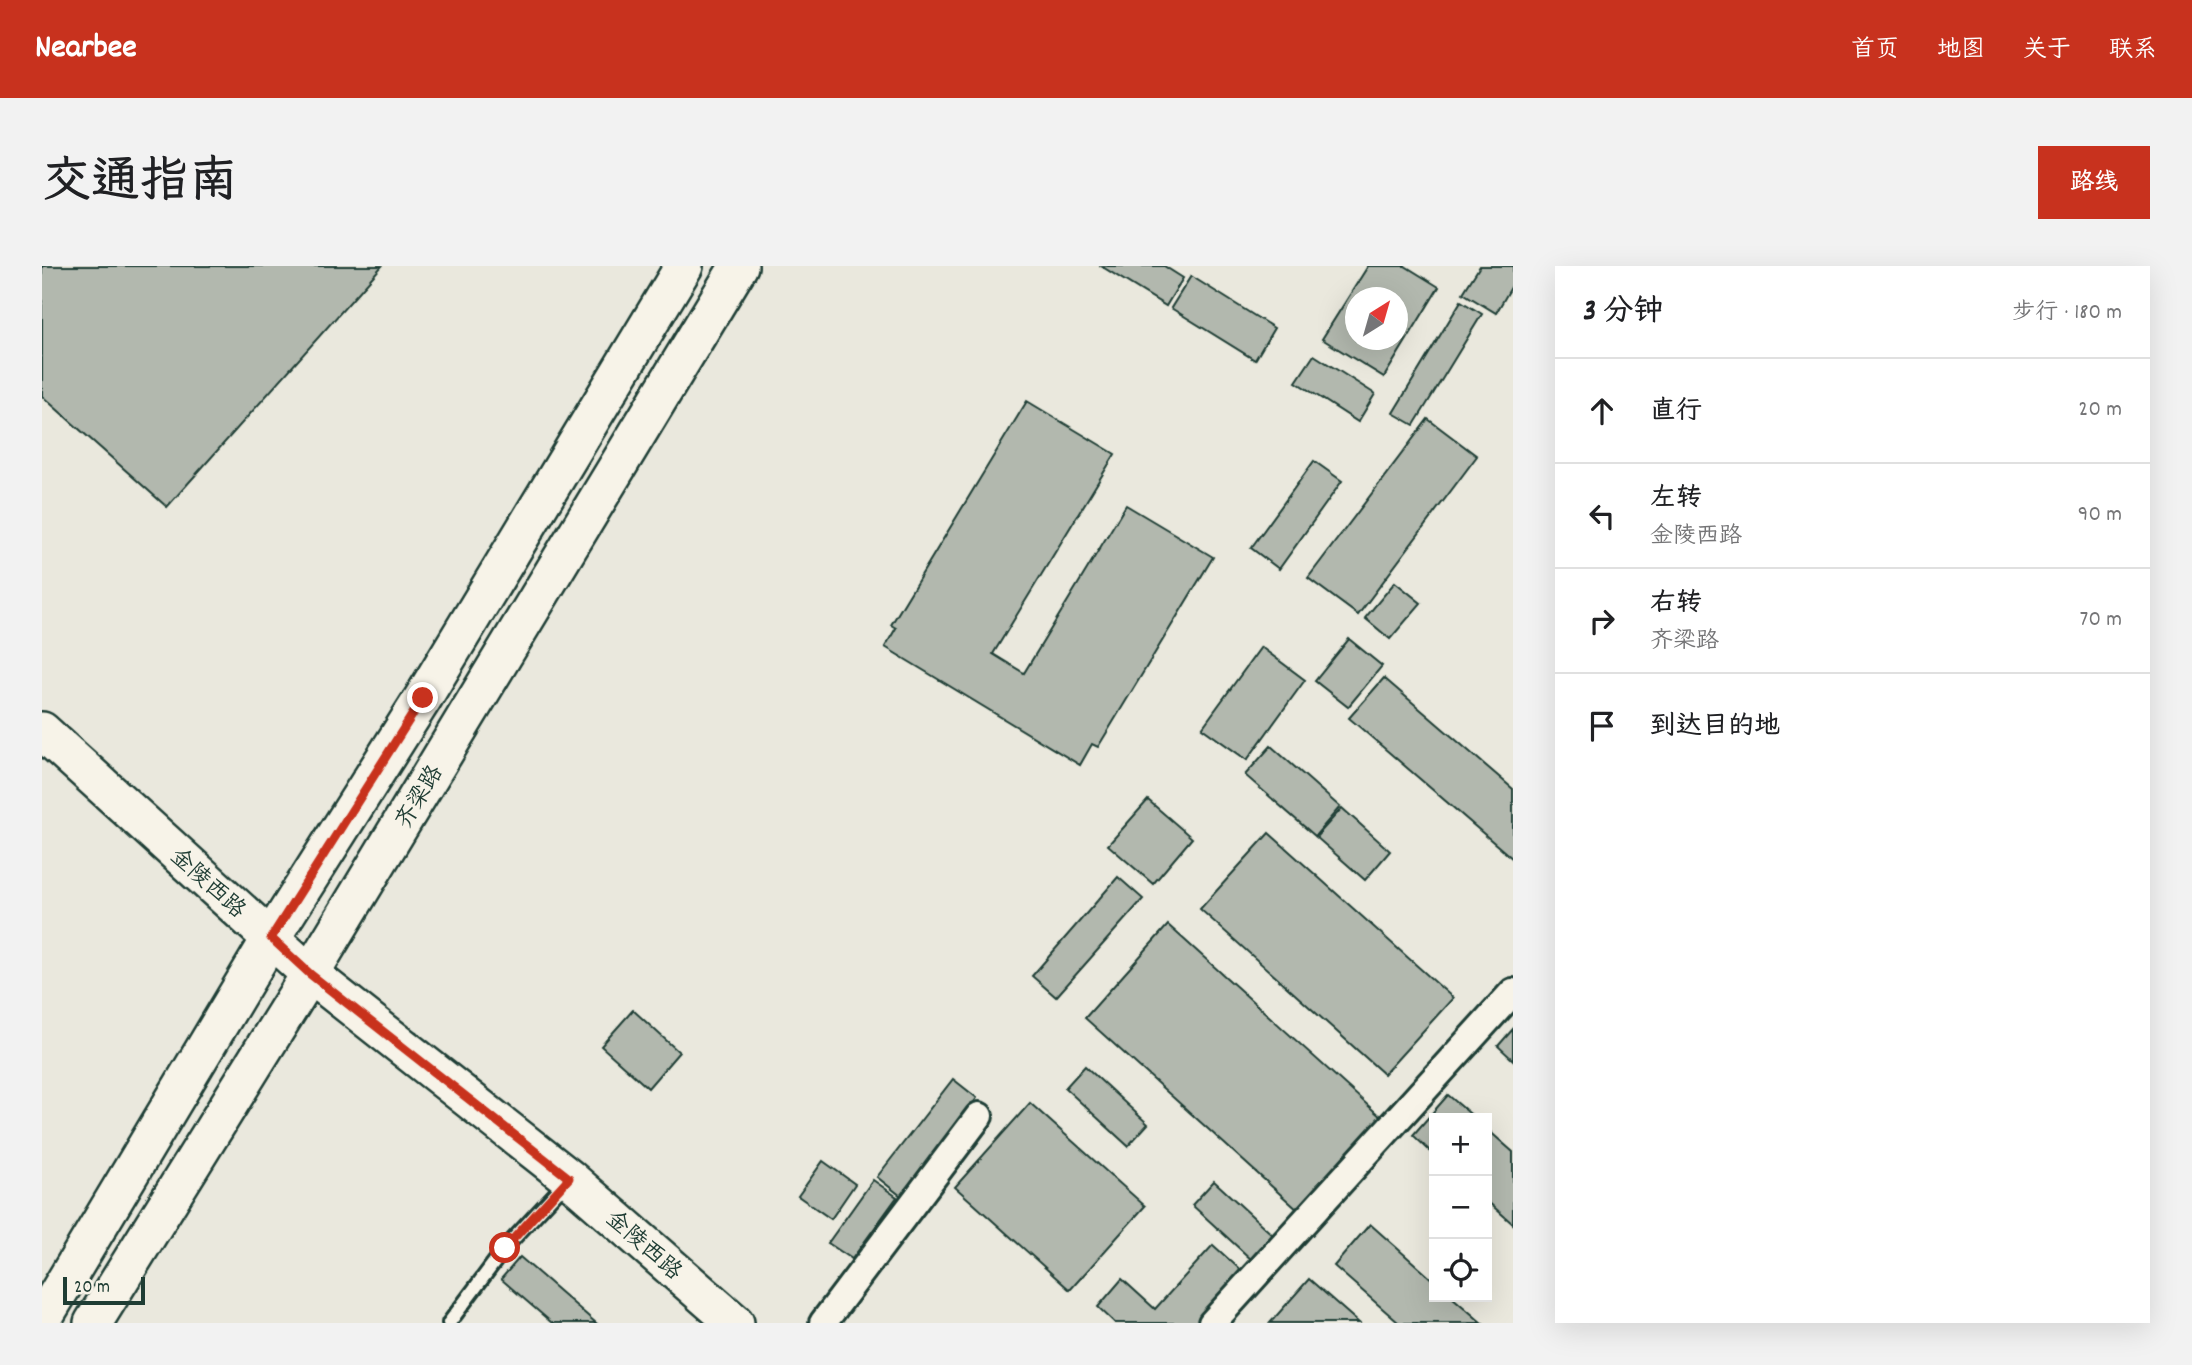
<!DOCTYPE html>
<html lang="zh">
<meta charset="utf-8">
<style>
body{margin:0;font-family:Dekko,"LXGW WenKai TC",sans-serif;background:#f2f2f2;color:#202124}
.controls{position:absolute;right:21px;bottom:21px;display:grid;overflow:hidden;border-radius:0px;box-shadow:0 7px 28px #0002}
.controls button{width:63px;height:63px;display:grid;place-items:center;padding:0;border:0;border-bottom:2px solid #e0e0e0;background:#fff;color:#202124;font:35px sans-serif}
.compass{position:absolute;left:1303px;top:21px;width:63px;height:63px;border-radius:50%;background:#fff;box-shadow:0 7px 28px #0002;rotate:37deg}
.scale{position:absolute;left:21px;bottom:18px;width:82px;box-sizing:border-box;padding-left:7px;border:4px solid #1f3d34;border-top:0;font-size:19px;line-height:24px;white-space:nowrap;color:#1f3d34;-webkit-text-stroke:5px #f7f3e8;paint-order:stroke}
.stop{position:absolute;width:21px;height:21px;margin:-16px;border:5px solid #c8321e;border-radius:50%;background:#fff}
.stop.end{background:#c8321e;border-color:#fff;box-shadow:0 2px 7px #0008}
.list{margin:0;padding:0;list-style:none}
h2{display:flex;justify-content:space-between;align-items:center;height:91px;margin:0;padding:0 28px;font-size:30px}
h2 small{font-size:23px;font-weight:400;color:#757577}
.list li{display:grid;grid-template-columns:46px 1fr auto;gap:21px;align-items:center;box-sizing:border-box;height:105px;padding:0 28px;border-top:2px solid #e0e0e0}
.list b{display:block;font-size:26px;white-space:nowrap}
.list p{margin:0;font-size:23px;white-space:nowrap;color:#757577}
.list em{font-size:23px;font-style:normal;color:#757577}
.icon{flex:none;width:38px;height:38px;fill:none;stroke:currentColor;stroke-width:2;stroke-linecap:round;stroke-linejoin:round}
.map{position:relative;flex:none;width:1471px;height:1057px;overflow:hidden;border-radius:0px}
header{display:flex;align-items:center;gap:42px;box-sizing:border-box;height:98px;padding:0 35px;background:#c8321e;color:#fff}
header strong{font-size:33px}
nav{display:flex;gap:38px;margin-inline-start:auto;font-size:24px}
.intro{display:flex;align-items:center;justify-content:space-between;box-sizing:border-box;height:168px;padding:0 42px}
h1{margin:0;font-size:49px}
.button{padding:18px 32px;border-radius:0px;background:#c8321e;color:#fff;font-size:24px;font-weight:700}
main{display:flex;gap:42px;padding:0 42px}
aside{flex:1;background:#fff;border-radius:0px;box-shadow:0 7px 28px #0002}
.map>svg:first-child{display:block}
</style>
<header>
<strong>Nearbee</strong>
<nav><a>首页</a><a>地图</a><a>关于</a><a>联系</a></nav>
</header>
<div class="intro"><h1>交通指南</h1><a class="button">路线</a></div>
<main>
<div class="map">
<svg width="1471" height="1057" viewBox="0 0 1471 1057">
<rect width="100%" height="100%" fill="#eae8dd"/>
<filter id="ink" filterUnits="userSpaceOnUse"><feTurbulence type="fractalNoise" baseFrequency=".0143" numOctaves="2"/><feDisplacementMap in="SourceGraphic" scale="14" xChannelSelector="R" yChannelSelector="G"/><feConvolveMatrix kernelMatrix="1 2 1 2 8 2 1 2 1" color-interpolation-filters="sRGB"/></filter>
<g filter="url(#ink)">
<!-- building -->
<g fill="#b2b8ae" stroke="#1f3d34" stroke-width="2" fill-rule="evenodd">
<path d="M0,0H340L125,241L0,130Z"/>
<path d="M1059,0H1122L1141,12L1124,40Z"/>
<path d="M1326,0H1363L1397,21L1342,111L1280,73ZM1314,32H1356V74H1314Z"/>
<path d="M1438,0H1471V18L1454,47L1421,27Z"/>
<path d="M1149,10L1232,62L1213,94L1129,42Z"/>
<path d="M1419,35L1440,48L1372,159L1351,147Z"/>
<path d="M1272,89L1333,128L1316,156L1254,116Z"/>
<path d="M985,135L1073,188L951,388L982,407L1084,239L1171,291L1056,481L1050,478L1038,499L843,381L854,362L849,359Z"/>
<path d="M1386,153L1435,190L1316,349L1266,312Z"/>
<path d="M1272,195L1300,215L1237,303L1209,282Z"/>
<path d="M1353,316L1379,337L1348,373L1323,352Z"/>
<path d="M1307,373L1340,400L1306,441L1273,415Z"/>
<path d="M1219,381L1263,414L1205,494L1160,462Z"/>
<path d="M1342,412L1471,523V593L1307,452Z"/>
<path d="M1229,480L1298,541L1273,570L1203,509Z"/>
<path d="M1106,534L1150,572L1111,618L1066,579Z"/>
<path d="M1300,542L1348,585L1323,614L1274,571Z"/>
<path d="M1227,567L1411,732L1342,808L1158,643Z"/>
<path d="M1076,611L1101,633L1014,731L990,710Z"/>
<path d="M1126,659L1340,852L1257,945L1043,752Z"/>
<path d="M591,744L637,786L606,822L559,780Z"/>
<path d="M1471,763V794L1456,780Z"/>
<path d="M1043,800L1106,858L1086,880L1023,822Z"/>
<path d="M911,813L935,832L859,930L835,911Z"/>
<path d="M1406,829L1433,852H1392V889L1371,869Z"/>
<path d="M988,837L1103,940L1028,1024L913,921Z"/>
<path d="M1445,863L1471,886V958L1445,935Z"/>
<path d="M781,895L813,918L789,953L756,930Z"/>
<path d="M831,914L855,931L810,993L786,977Z"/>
<path d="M1172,915L1233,971L1211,995L1150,939Z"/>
<path d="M1328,958L1392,1015V1031H1410L1440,1057H1357L1292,1000Z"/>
<path d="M1171,979L1202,1007L1157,1057H1073L1056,1041L1080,1013L1113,1043Z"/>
<path d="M478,991L554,1057H510L459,1013Z"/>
<path d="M1267,1013L1317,1057H1228Z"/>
</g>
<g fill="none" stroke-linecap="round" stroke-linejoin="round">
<defs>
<path id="lane" d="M407,1057L463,982L525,915"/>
<g id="street">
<path d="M781,1057L937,850"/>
<path d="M1170,1057L1471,726"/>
</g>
<g id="secondary">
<path d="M0,465L268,708L527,912L693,1057"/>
<path d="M0,1054L229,672L381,432L642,0"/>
<path d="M51,1057L268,708L697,0"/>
</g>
</defs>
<!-- lane casing -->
<use href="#lane" stroke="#1f3d34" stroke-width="18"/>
<!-- street casing -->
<use href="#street" stroke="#1f3d34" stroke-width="32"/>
<!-- secondary casing -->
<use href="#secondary" stroke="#1f3d34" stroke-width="42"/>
<!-- lane -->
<use href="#lane" stroke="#f7f3e8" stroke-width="12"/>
<!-- street -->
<use href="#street" stroke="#f7f3e8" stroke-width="26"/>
<!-- secondary -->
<use href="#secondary" stroke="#f7f3e8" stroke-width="37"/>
</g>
</g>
<g fill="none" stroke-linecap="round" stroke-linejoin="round" filter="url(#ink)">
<!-- route -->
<path stroke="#c8321e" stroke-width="9" d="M381,432L229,672L268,708L527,912L463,982"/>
</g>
<g text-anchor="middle" stroke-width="7" stroke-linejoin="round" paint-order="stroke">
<!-- street labels -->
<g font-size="23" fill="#1f3d34" stroke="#f7f3e8">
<text transform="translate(376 530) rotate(-59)" y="8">齐梁路</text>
<text transform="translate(167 616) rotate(42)" y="8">金陵西路</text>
<text transform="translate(603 978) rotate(41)" y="8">金陵西路</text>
</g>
</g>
</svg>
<div class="controls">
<button>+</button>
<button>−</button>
<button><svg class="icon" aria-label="locate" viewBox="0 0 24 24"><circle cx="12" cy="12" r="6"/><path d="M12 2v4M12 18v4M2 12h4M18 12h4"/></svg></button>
</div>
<svg class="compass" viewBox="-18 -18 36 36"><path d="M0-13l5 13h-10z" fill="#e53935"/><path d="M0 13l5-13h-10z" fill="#757577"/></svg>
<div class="scale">20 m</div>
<div class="stop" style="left:463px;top:982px"></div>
<div class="stop end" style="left:381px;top:432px"></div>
</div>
<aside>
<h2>3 分钟<small>步行 · 180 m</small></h2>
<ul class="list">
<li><svg class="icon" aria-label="ahead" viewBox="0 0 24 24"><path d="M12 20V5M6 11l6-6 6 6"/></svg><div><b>直行</b></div><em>20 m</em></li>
<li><svg class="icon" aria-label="left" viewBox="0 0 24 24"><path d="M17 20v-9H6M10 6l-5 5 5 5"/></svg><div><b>左转</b><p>金陵西路</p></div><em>90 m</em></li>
<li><svg class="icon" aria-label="right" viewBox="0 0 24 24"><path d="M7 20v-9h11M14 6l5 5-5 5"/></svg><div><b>右转</b><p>齐梁路</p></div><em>70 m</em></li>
<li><svg class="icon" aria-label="arrive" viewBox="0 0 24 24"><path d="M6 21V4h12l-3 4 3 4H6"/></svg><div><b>到达目的地</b></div></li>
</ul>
</aside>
</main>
